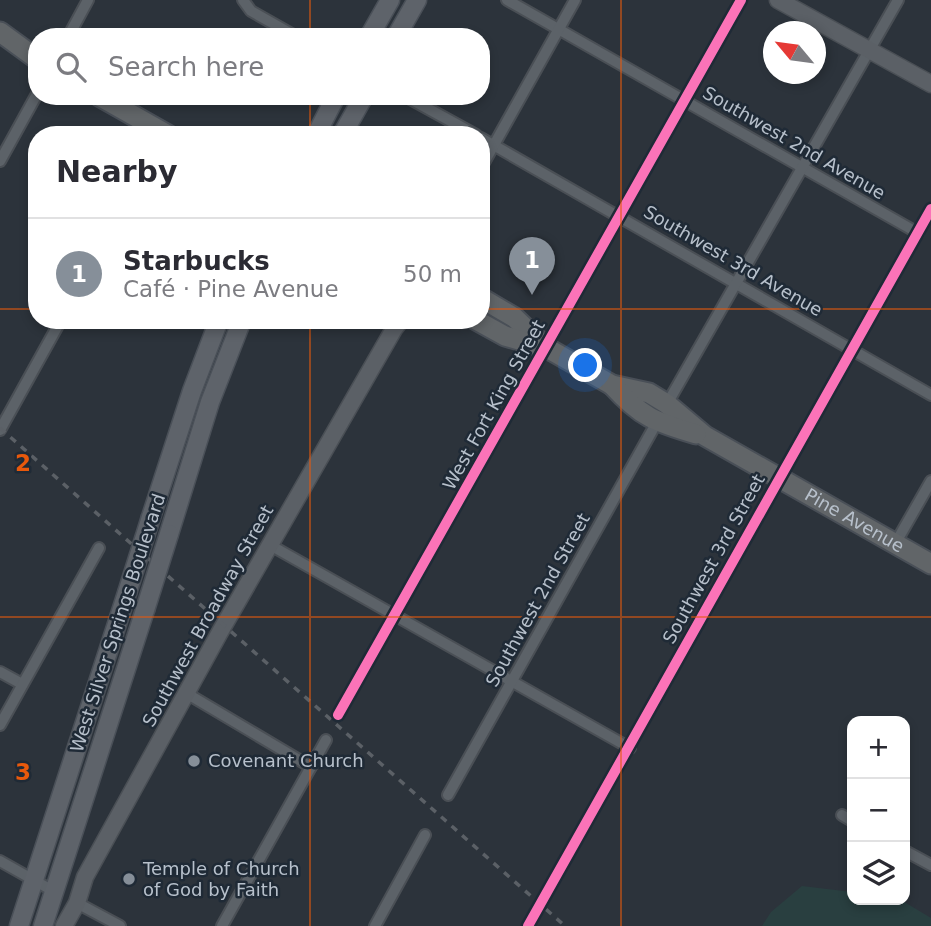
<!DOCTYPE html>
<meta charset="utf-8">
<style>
body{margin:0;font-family:"DejaVu Sans",sans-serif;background:#f2f2f3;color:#2b2b33}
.controls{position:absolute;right:21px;bottom:21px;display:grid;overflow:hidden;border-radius:14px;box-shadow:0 4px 10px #0003}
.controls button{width:63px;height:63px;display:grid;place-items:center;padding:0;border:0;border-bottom:2px solid #e1e1e2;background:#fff;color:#2b2b33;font:35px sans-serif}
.compass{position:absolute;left:763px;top:21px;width:63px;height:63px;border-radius:50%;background:#fff;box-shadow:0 4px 10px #0003;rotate:299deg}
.you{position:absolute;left:586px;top:366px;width:24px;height:24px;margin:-18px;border:5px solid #fff;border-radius:50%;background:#1a73e8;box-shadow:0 0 0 10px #1a73e833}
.badge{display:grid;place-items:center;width:46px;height:46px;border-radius:50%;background:#868f99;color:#fff;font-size:23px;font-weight:700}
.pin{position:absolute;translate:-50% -58px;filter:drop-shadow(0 2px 4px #0008)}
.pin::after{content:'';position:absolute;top:37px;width:24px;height:21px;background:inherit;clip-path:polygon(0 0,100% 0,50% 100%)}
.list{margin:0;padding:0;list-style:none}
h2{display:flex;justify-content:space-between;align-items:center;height:91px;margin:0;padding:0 28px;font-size:30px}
h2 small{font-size:23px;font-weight:400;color:#7c7c81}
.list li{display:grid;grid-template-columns:46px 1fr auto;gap:21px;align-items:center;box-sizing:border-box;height:112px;padding:0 28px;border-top:2px solid #e1e1e2}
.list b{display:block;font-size:26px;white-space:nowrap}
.list p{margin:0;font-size:23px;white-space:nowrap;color:#7c7c81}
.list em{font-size:23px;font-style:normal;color:#7c7c81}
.icon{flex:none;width:38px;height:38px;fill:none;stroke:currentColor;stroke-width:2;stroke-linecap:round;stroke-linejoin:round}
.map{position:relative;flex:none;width:931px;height:926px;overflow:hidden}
.search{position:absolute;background:#fff;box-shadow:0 4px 10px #0003;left:28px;top:28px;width:462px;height:77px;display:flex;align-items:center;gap:18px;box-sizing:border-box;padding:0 24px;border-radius:28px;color:#7c7c81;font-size:26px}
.panel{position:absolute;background:#fff;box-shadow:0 4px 10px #0003;left:28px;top:126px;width:462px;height:203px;border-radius:28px}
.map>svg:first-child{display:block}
</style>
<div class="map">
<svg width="931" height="926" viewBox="0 0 931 926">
<rect width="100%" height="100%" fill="#2c333b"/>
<!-- green -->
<path fill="#293f40" d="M802,886L852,892V900H901L931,918V926H762L771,912Z"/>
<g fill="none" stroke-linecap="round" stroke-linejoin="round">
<defs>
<g id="street">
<path d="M243,0L251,11L297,37"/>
<path d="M507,0L918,233"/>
<path d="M68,37L88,0"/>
<path d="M405,96L476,135"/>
<path d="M481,138L931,395"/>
<path d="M0,161L37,94"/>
<path d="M481,168L575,0"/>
<path d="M667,404L898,0"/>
<path d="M0,430L61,320"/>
<path d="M895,544L931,481"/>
<path d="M270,545L630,748"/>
<path d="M0,672L22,684"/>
<path d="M186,693L311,767"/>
<path d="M338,715L741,0"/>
<path d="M0,725L99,548"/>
<path d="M448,795L657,422"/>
<path d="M842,815L852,821"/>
<path d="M905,851L931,865"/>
<path d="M0,861L55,892"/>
<path d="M77,903L120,926"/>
<path d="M222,926L326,740"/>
<path d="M375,926L425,835"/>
<path d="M528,926L931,209"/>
</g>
<g id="secondary">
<path d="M778,0L931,84"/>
<path d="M64,926L77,903L85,877L220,632L394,329L401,320"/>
</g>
<g id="primary">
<path d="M369,37L390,0"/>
<path d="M396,37L417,0"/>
<path d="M316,135L336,96"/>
<path d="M342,135L364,96"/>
<path d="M151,517L192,391L219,320"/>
<path d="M169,534L210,402L242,320"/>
<path d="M19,926L127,593"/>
<path d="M43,926L145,610"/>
</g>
<g id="highway">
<path d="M0,32L37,59"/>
<path d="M99,96L168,135"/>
<path d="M481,298L515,318L543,345"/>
<path id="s1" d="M476,320L505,336L547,348L612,385L649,393L667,404L705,436L931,564"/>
<path d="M612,385C641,417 655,422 696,434"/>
</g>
</defs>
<!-- street casing -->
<use href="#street" stroke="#4a4f55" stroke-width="14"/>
<!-- secondary casing -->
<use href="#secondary" stroke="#4a4f55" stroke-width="19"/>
<!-- primary casing -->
<use href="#primary" stroke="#4a5058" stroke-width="21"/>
<!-- highway casing -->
<use href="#highway" stroke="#494f57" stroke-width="23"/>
<!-- street -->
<use href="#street" stroke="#5c6268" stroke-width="10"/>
<!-- secondary -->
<use href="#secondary" stroke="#5b6066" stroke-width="16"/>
<!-- primary -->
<use href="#primary" stroke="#5e636a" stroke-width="18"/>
<!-- highway -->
<use href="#highway" stroke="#616568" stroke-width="19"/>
<!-- rail -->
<path stroke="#5b6066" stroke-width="3.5" stroke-dasharray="7 7" stroke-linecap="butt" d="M0,428L565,926"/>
<defs>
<g id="primary-bridge">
<path d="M127,593L151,517"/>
<path d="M145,610L169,534"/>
</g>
</defs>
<!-- primary-bridge casing -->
<use href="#primary-bridge" stroke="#4a5058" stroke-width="21" stroke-linecap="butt"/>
<!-- primary-bridge -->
<use href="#primary-bridge" stroke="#5e636a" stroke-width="18"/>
<defs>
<g id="cycleway">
<path d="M338,715L741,0"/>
<path d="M528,926L931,209"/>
</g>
</defs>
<!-- cycleway casing -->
<use href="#cycleway" stroke="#1f2a36" stroke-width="15"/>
<!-- cycleway -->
<use href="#cycleway" stroke="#fb73b8" stroke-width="10"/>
</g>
<!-- grid -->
<path fill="none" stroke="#e8590c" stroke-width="2" stroke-opacity="0.55" d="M310,0V37M621,0V926M310,96V135M0,309H37M481,309H931M310,320V926M0,617H931"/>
<!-- markers -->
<g fill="#868f99" stroke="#1f2a36" stroke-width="2.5">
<circle cx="194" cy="761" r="7"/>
<circle cx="129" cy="879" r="7"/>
</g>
<g text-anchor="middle" stroke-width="5" stroke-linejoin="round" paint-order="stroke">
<!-- street labels -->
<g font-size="18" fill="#b7c0cb" stroke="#1f2a36">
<text transform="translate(794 143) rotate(30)" y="6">Southwest 2nd Avenue</text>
<text transform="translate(733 261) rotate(30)" y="6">Southwest 3rd Avenue</text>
<text transform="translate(494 405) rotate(-61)" y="6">West Fort King Street</text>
<text dy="6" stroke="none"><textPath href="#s1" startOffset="432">Pine Avenue</textPath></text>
<text transform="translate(714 559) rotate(-61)" y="6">Southwest 3rd Street</text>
<text transform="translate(538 600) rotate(-61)" y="6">Southwest 2nd Street</text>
<text transform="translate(208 616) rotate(-61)" y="6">Southwest Broadway Street</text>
<text transform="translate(118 623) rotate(-72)" y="6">West Silver Springs Boulevard</text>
</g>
<!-- poi labels -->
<g font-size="18" fill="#b7c0cb" stroke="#1f2a36" text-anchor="start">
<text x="208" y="767">Covenant Church</text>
<text x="143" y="875">Temple of Church<tspan x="143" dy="21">of God by Faith</tspan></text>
</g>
</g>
<g font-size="23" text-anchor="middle" font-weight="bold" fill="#e8590c" stroke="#1f2a36" stroke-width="5" stroke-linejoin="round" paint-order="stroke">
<text x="23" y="471">2</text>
<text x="23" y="780">3</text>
</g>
</svg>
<div class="controls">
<button>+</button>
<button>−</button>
<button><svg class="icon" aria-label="layers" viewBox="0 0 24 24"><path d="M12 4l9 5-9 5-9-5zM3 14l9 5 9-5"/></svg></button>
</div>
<svg class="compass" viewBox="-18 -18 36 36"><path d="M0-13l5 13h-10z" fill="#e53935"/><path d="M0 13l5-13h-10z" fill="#7c7c81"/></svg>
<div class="you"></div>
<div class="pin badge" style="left:532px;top:295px">1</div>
<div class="search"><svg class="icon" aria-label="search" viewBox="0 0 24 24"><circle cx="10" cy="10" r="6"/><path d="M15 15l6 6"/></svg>Search here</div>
<section class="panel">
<h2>Nearby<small></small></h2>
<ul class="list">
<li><span class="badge">1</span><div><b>Starbucks</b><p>Café · Pine Avenue</p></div><em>50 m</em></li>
</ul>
</section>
</div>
